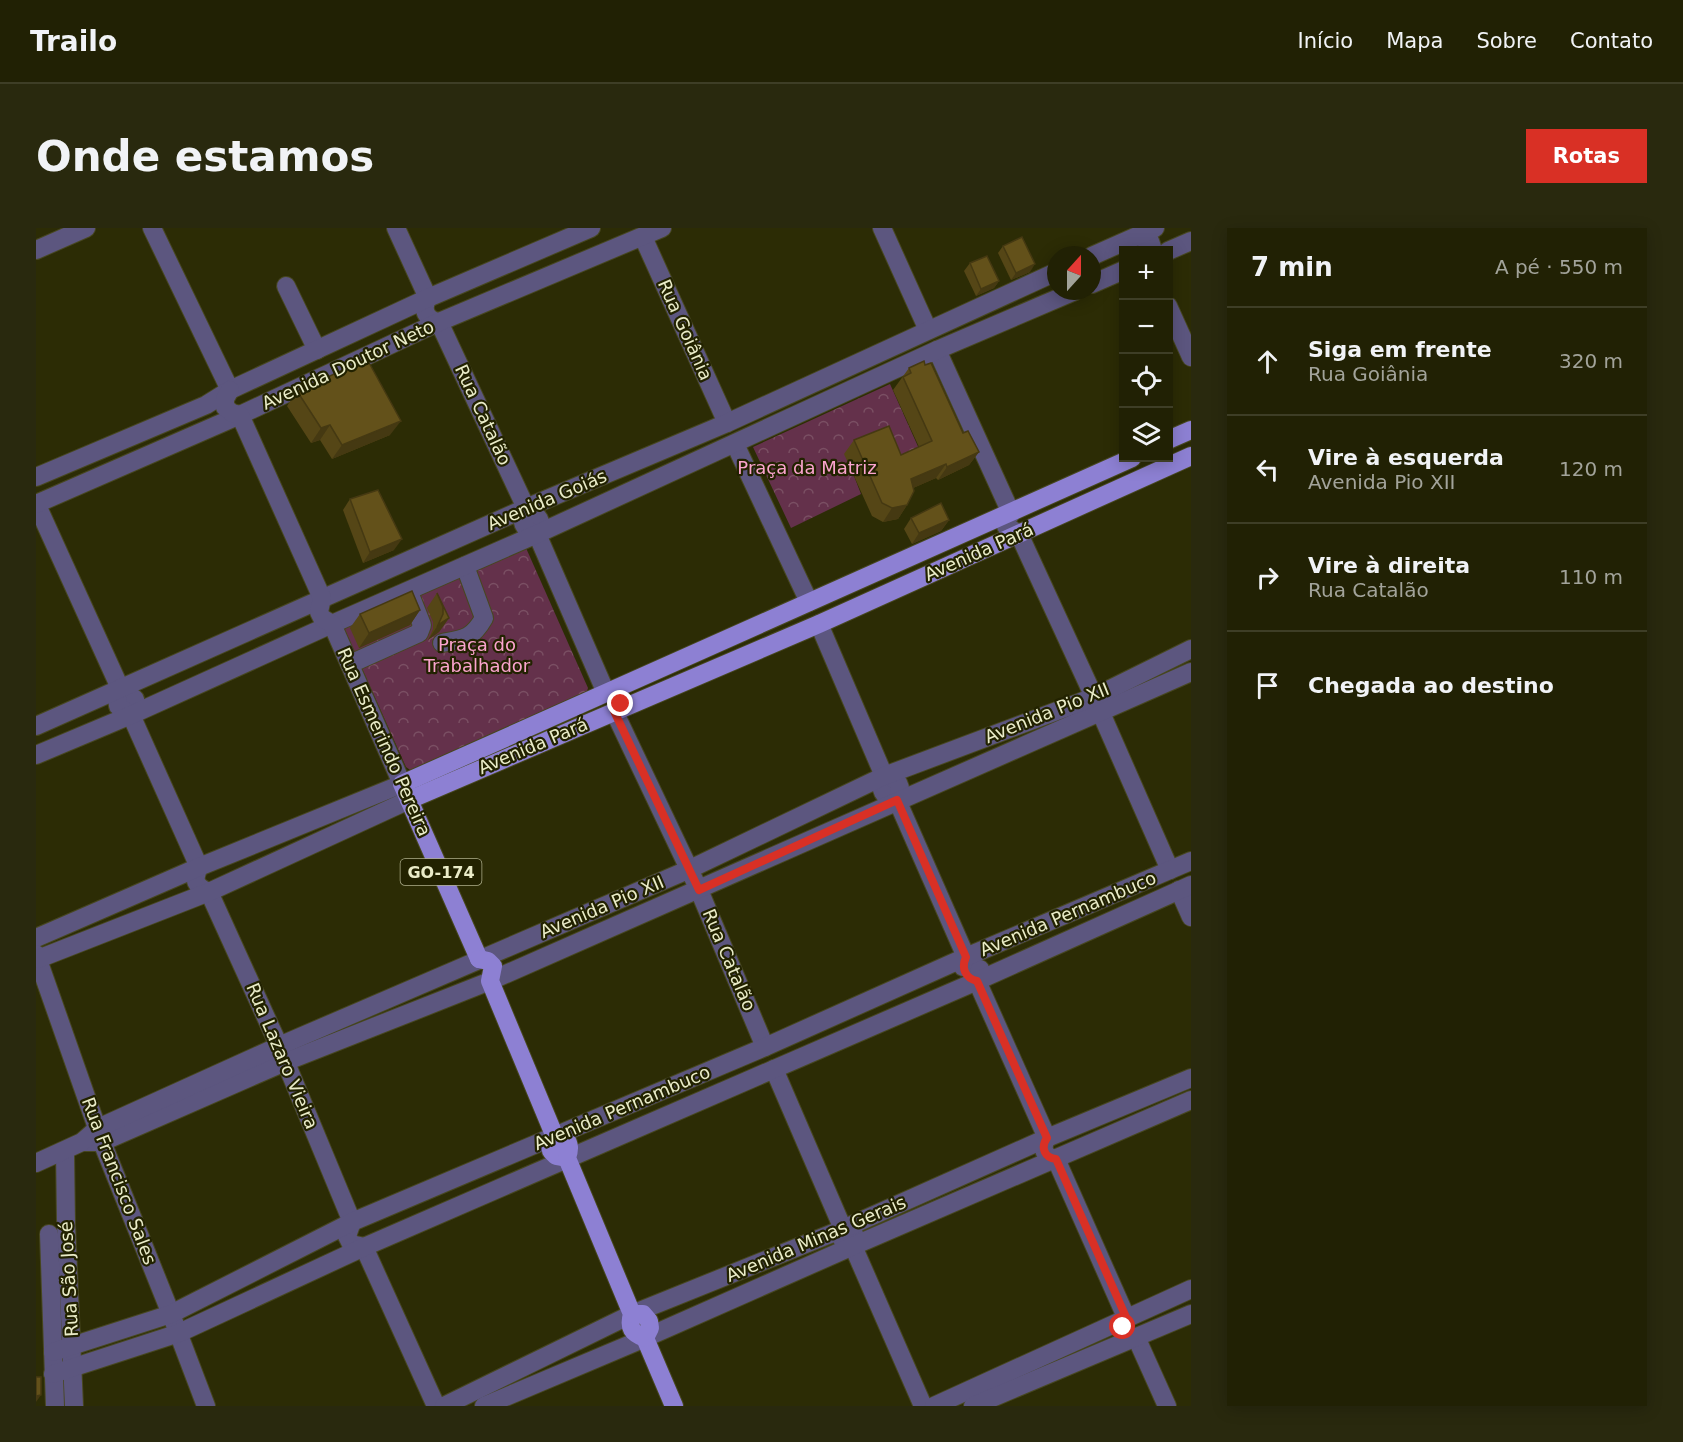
<!DOCTYPE html>
<html lang="pt">
<meta charset="utf-8">
<style>
body{margin:0;font-family:"DejaVu Sans",sans-serif;background:#29290e;color:#f1f3f6}
.controls{position:absolute;right:18px;top:18px;display:grid;overflow:hidden;border-radius:0px;box-shadow:0 3px 15px #0003}
.controls button{width:54px;height:54px;display:grid;place-items:center;padding:0;border:0;border-bottom:2px solid #3e3e26;background:#212104;color:#f1f3f6;font:30px sans-serif}
.compass{position:absolute;left:1011px;top:18px;width:54px;height:54px;border-radius:50%;background:#212104;box-shadow:0 3px 15px #0003;rotate:21deg}
.stop{position:absolute;width:18px;height:18px;margin:-14px;border:4px solid #d93025;border-radius:50%;background:#fff}
.stop.end{background:#d93025;border-color:#fff;box-shadow:0 2px 6px #0008}
.list{margin:0;padding:0;list-style:none}
h2{display:flex;justify-content:space-between;align-items:center;height:78px;margin:0;padding:0 24px;font-size:26px}
h2 small{font-size:20px;font-weight:400;color:#a2a39a}
.list li{display:grid;grid-template-columns:39px 1fr auto;gap:18px;align-items:center;box-sizing:border-box;height:108px;padding:0 24px;border-top:2px solid #3e3e26}
.list b{display:block;font-size:22px;white-space:nowrap}
.list p{margin:0;font-size:20px;white-space:nowrap;color:#a2a39a}
.list em{font-size:20px;font-style:normal;color:#a2a39a}
.icon{flex:none;width:33px;height:33px;fill:none;stroke:currentColor;stroke-width:2;stroke-linecap:round;stroke-linejoin:round}
.map{position:relative;flex:none;width:1155px;height:1178px;overflow:hidden;border-radius:0px}
header{display:flex;align-items:center;gap:36px;box-sizing:border-box;height:84px;padding:0 30px;background:#212104;border-bottom:2px solid #3e3e26}
header strong{font-size:28px}
nav{display:flex;gap:33px;margin-inline-start:auto;font-size:21px}
.intro{display:flex;align-items:center;justify-content:space-between;box-sizing:border-box;height:144px;padding:0 36px}
h1{margin:0;font-size:42px}
.button{padding:15px 27px;border-radius:0px;background:#d93025;color:#fff;font-size:21px;font-weight:700}
main{display:flex;gap:36px;padding:0 36px}
aside{flex:1;background:#212104;border-radius:0px;box-shadow:0 3px 15px #0003}
.map>svg:first-child{display:block}
</style>
<header>
<strong>Trailo</strong>
<nav><a>Início</a><a>Mapa</a><a>Sobre</a><a>Contato</a></nav>
</header>
<div class="intro"><h1>Onde estamos</h1><a class="button">Rotas</a></div>
<main>
<div class="map">
<svg width="1155" height="1178" viewBox="0 0 1155 1178">
<defs>
<pattern id="park-crowns" width="20" height="18" patternUnits="userSpaceOnUse" patternTransform="scale(1.5)"><rect width="20" height="18" fill="#64314b"/><path d="M2 6a3 3 0 1 1 6 0M12 15a3 3 0 1 1 6 0" fill="none" stroke="#7a4f63"/></pattern>
</defs>
<rect width="100%" height="100%" fill="#2c2c05"/>
<!-- park -->
<g fill="url(#park-crowns)">
<path d="M854,156L884,223L854,236L809,225L825,266L755,300L717,219Z"/>
<path d="M490,320L552,460L549,469L377,544L370,539L308,400Z"/>
</g>
<g fill="none" stroke-linecap="round" stroke-linejoin="round">
<defs>
<g id="minor">
<path d="M116,0L194,162"/>
<path d="M360,0L392,70C385,81 390,92 403,94L490,280C502,287 509,294 501,306"/>
<path d="M846,0L892,102"/>
<path d="M1102,8L1114,13L1117,22"/>
<path d="M607,9L691,195"/>
<path d="M0,22L50,0"/>
<path d="M1132,23L1155,13"/>
<path d="M1056,28L1119,0"/>
<path d="M1056,56L1088,42"/>
<path d="M250,58L281,122"/>
<path d="M1132,78L1155,129"/>
<path d="M901,122L975,285"/>
<path d="M699,216L773,374"/>
<path d="M0,249L170,177L194,162L392,70L555,0"/>
<path d="M0,275L84,460L99,471L100,480L95,487"/>
<path d="M0,276L204,187L403,94L626,0"/>
<path d="M490,280C483,292 487,303 501,306L570,465"/>
<path d="M975,285L970,293V298L983,306L1058,469L1134,642"/>
<path d="M783,396L848,548C842,560 847,571 861,572"/>
<path d="M406,415C428,411 436,411 448,390L429,338"/>
<path d="M314,436L383,405L386,397L373,364"/>
<path d="M84,460L81,470L82,478L95,487L163,639C157,653 159,658 173,664L243,818L316,994L311,1008L315,1016L328,1019L400,1178"/>
<path d="M578,483L663,662L729,819"/>
<path d="M0,498L490,280L691,195L1020,44"/>
<path d="M0,527L95,487L296,396L501,306L901,122L1039,63"/>
<path d="M848,548C862,549 868,559 861,572L930,729L927,739"/>
<path d="M1143,662L1155,689"/>
<path d="M0,710L163,639L366,556L296,396L286,390L283,384L286,370L204,187L196,185L189,179V171L194,162"/>
<path d="M0,726L66,914L135,1086L170,1178"/>
<path d="M2,731L173,664L373,572"/>
<path d="M944,741L941,753L1011,910C1004,920 1009,930 1020,931L1090,1089C1084,1099 1088,1109 1100,1109"/>
<path d="M738,841L807,1001L806,1011"/>
<path d="M46,914H66L249,834L454,753L1155,444"/>
<path d="M29,923L30,996L38,1178"/>
<path d="M0,935L46,914L62,900L243,818L654,641L848,548L1058,469L1155,421"/>
<path d="M13,1006L19,1178"/>
<path d="M818,1006L819,1010L817,1018L887,1178"/>
<path d="M1100,1109L1131,1178"/>
<path d="M17,1124L135,1086L316,994L729,819L930,729L1155,633"/>
<path d="M17,1146L143,1105L328,1019L941,753L1155,657"/>
<path d="M408,1178L596,1086L807,1001L1011,910L1155,850"/>
<path d="M448,1178L609,1110L817,1018L1155,872"/>
<path d="M898,1178L1155,1061"/>
<path d="M937,1178L1155,1086"/>
</g>
<g id="major">
<path d="M1132,212L1155,202"/>
<path d="M373,572L783,396L1155,228"/>
<path d="M443,731L366,556L1096,230"/>
<path d="M443,731L452,733L457,738L454,753L519,909L515,918V923L520,928L531,930"/>
<path d="M519,909H529C534,917 534,921 531,930L596,1086C592,1100 596,1105 609,1110L638,1178"/>
<path d="M596,1086H607L613,1093L614,1100L609,1110"/>
</g>
</defs>
<!-- minor casing -->
<use href="#minor" stroke="#474720" stroke-width="20"/>
<!-- major casing -->
<use href="#major" stroke="#474720" stroke-width="20"/>
<!-- minor -->
<use href="#minor" stroke="#5c567f" stroke-width="18"/>
<!-- major -->
<use href="#major" stroke="#8d80d3" stroke-width="18"/>
</g>
<!-- wall -->
<g fill="#554616">
<path d="M967,18L994,44L975,52L962,25Z"/>
<path d="M934,35L963,53L958,60L940,68L928,43Z"/>
<path d="M873,140L943,224L933,237L902,252L900,250L877,260L871,277L862,291L847,294L836,288L808,226L818,212L865,227L883,219L857,162Z"/>
<path d="M261,163L354,207L296,231L284,212L275,215L251,178Z"/>
<path d="M314,271L358,322L327,335L307,282Z"/>
<path d="M875,290L913,292L905,303L876,316L868,301Z"/>
<path d="M401,365L413,390L403,404L392,412L397,401V394L391,380Z"/>
<path d="M384,382L374,397L323,420L314,400L324,386Z"/>
</g>
<!-- shaded-wall -->
<g fill="#453912">
<path d="M999,36L994,44L975,52L980,45Z"/>
<path d="M963,53L958,60L940,68L945,61Z"/>
<path d="M365,193L354,207L296,231L306,217Z"/>
<path d="M294,197L284,212L275,215L285,200Z"/>
<path d="M943,224L933,237L902,252L911,239Z"/>
<path d="M910,236L900,250L866,265L875,251Z"/>
<path d="M871,277L862,291L847,294L856,280Z"/>
<path d="M913,292L905,303L876,316L883,305Z"/>
<path d="M366,311L358,322L327,335L334,324Z"/>
<path d="M384,382L374,397L323,420L333,405Z"/>
<path d="M413,390L403,404L392,412L402,397Z"/>
<path d="M5,1167L0,1174V1168Z"/>
</g>
<!-- building -->
<g fill="#63511a" stroke="#453912" stroke-width="1.5">
<path d="M986,9L999,36L980,45L967,18Z"/>
<path d="M951,28L963,53L945,61L934,35Z"/>
<path d="M331,131L365,193L306,217L294,197L285,200L261,163Z"/>
<path d="M888,133L889,137L895,135L927,205L932,203L943,224L911,239L910,236L875,251L878,263L871,277L856,280L846,275L818,212L853,198L865,227L896,213L867,149L875,145L873,140Z"/>
<path d="M342,262L366,311L334,324L314,271Z"/>
<path d="M905,275L913,292L883,305L875,290Z"/>
<path d="M376,363L384,382L333,405L324,386Z"/>
<path d="M401,365L413,390L402,397L407,386V379Z"/>
<path d="M0,1149H5V1167L0,1168Z"/>
</g>
<g fill="none" stroke-linecap="round" stroke-linejoin="round">
<!-- route -->
<path stroke="#d93025" stroke-width="8" d="M585,476L578,483L663,662L861,572L930,729C925,740 929,750 941,753L1011,910C1004,920 1009,930 1020,931L1090,1089L1087,1099"/>
</g>
<g text-anchor="middle" stroke-width="4.5" stroke-linejoin="round" paint-order="stroke">
<!-- shield labels -->
<rect fill="#220" stroke="#aeaf8c" stroke-width="1.5" x="364.5" y="631" width="81" height="26" rx="4.5"/>
<g font-size="16" font-weight="bold" fill="#eaecc8">
<text x="405" y="650">GO-174</text>
</g>
<!-- street labels -->
<g font-size="18" fill="#eaecc8" stroke="#220">
<text transform="translate(649 102) rotate(66)" y="6">Rua Goiânia</text>
<text transform="translate(312 137) rotate(-25)" y="6">Avenida Doutor Neto</text>
<text transform="translate(447 187) rotate(65)" y="6">Rua Catalão</text>
<text transform="translate(511 272) rotate(-23)" y="6">Avenida Goiás</text>
<text transform="translate(943 324) rotate(-24)" y="6">Avenida Pará</text>
<text transform="translate(1011 485) rotate(-22)" y="6">Avenida Pio XII</text>
<text transform="translate(348 514) rotate(66)" y="6">Rua Esmerindo Pereira</text>
<text transform="translate(497 518) rotate(-23)" y="6">Avenida Pará</text>
<text transform="translate(566 679) rotate(-23)" y="6">Avenida Pio XII</text>
<text transform="translate(1032 686) rotate(-23)" y="6">Avenida Pernambuco</text>
<text transform="translate(693 732) rotate(67)" y="6">Rua Catalão</text>
<text transform="translate(246 828) rotate(67)" y="6">Rua Lazaro Vieira</text>
<text transform="translate(586 880) rotate(-23)" y="6">Avenida Pernambuco</text>
<text transform="translate(83 953) rotate(69)" y="6">Rua Francisco Sales</text>
<text transform="translate(780 1011) rotate(-23)" y="6">Avenida Minas Gerais</text>
<text transform="translate(33 1051) rotate(-93)" y="6">Rua São José</text>
</g>
<!-- park labels -->
<g font-size="18" fill="#fba4ce" stroke="#220">
<text x="771" y="246">Praça da Matriz</text>
<text x="441" y="423">Praça do<tspan x="441" dy="21">Trabalhador</tspan></text>
</g>
</g>
</svg>
<div class="controls">
<button>+</button>
<button>−</button>
<button><svg class="icon" aria-label="locate" viewBox="0 0 24 24"><circle cx="12" cy="12" r="6"/><path d="M12 2v4M12 18v4M2 12h4M18 12h4"/></svg></button>
<button><svg class="icon" aria-label="layers" viewBox="0 0 24 24"><path d="M12 4l9 5-9 5-9-5zM3 14l9 5 9-5"/></svg></button>
</div>
<svg class="compass" viewBox="-18 -18 36 36"><path d="M0-13l5 13h-10z" fill="#e53935"/><path d="M0 13l5-13h-10z" fill="#a2a39a"/></svg>
<div class="stop" style="left:1087px;top:1099px"></div>
<div class="stop end" style="left:585px;top:476px"></div>
</div>
<aside>
<h2>7 min<small>A pé · 550 m</small></h2>
<ul class="list">
<li><svg class="icon" aria-label="ahead" viewBox="0 0 24 24"><path d="M12 20V5M6 11l6-6 6 6"/></svg><div><b>Siga em frente</b><p>Rua Goiânia</p></div><em>320 m</em></li>
<li><svg class="icon" aria-label="left" viewBox="0 0 24 24"><path d="M17 20v-9H6M10 6l-5 5 5 5"/></svg><div><b>Vire à esquerda</b><p>Avenida Pio XII</p></div><em>120 m</em></li>
<li><svg class="icon" aria-label="right" viewBox="0 0 24 24"><path d="M7 20v-9h11M14 6l5 5-5 5"/></svg><div><b>Vire à direita</b><p>Rua Catalão</p></div><em>110 m</em></li>
<li><svg class="icon" aria-label="arrive" viewBox="0 0 24 24"><path d="M6 21V4h12l-3 4 3 4H6"/></svg><div><b>Chegada ao destino</b></div></li>
</ul>
</aside>
</main>
